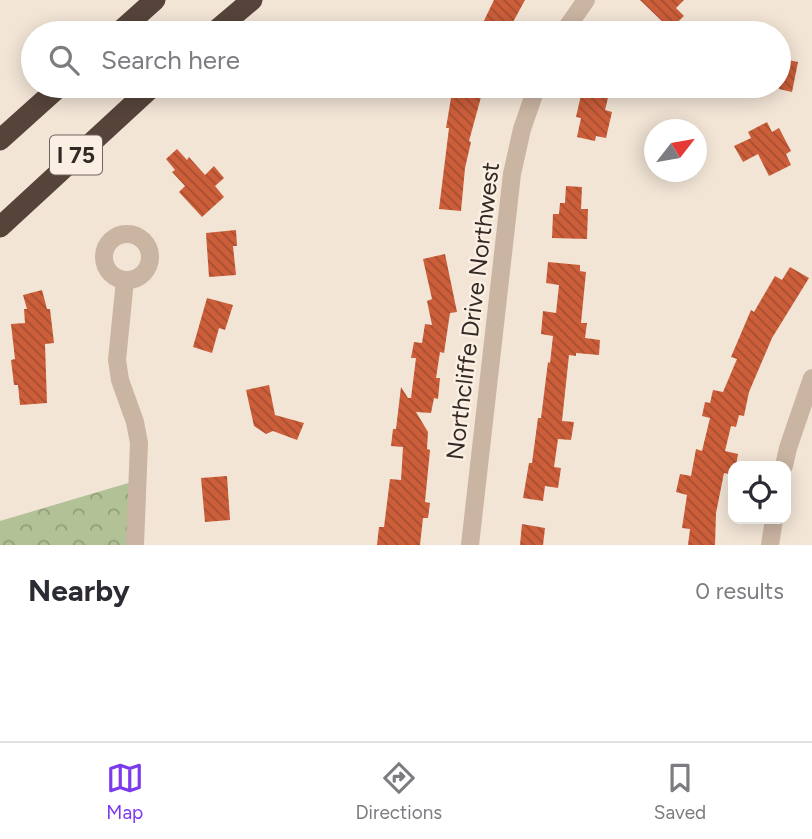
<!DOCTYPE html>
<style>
body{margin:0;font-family:Figtree,sans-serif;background:#f2f2f3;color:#2b2b33}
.controls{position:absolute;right:21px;bottom:21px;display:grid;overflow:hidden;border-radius:14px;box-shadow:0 4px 18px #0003}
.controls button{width:63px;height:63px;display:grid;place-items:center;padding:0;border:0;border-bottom:2px solid #e1e1e2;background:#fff;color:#2b2b33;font:35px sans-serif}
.compass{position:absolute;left:644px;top:119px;width:63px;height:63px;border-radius:50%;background:#fff;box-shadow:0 4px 18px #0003;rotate:59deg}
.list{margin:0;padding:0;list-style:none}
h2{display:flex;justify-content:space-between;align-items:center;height:91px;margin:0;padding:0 28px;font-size:30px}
h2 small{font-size:23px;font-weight:400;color:#7c7c81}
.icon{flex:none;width:38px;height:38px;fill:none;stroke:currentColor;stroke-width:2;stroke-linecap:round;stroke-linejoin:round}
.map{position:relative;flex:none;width:812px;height:545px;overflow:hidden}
.search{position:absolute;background:#fff;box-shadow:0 4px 18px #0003;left:21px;right:21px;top:21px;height:77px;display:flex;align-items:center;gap:18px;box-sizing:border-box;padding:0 24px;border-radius:38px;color:#7c7c81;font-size:26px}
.sheet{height:196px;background:#fff}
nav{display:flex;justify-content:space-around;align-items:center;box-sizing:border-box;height:98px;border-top:2px solid #e1e1e2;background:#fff;font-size:19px;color:#7c7c81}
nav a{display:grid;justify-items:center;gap:4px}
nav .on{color:#7c3aed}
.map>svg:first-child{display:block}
</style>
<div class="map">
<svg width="812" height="545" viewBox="0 0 812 545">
<defs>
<pattern id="park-crowns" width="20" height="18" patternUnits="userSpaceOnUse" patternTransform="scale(1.75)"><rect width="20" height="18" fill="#b3c196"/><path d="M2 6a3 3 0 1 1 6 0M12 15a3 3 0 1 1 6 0" fill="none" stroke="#929d7a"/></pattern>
<pattern id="building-back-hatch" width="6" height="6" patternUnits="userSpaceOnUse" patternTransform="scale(1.75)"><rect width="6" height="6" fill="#cc5e3a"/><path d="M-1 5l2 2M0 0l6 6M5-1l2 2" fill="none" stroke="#a64e31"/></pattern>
</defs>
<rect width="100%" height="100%" fill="#f2e5d6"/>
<!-- park -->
<path fill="url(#park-crowns)" d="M135,481L141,545H0V521Z"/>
<!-- building -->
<g fill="url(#building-back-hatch)">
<path d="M494,0H525L507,33H478Z"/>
<path d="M640,0H684L676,8L684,16L670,29Z"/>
<path d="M779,58L798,62L792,92L779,89Z"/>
<path d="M453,86H484L469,141L471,142L465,168L461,211L439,209L449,128H446Z"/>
<path d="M583,86L610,90L605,110L612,112L606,138L596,136L595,141L577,137L581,118L576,117Z"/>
<path d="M767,122L772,132L779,128L791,151L786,154L791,165L769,176L758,154L743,162L734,146L751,138L748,132Z"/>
<path d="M177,149L187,160L189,157L205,175L214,166L224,178L215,186L224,197L202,217L179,192L185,186L172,172L175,170L166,159Z"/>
<path d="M566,186L582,187L581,209H588L587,239L552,238L553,214H559L560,203H565Z"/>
<path d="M236,230L237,246H233L236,275L209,277L206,233Z"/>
<path d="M445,254L457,312L450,313L444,353L440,352L436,378H440L438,399L434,398L431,413L416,412L428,432L427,449L430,450L425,502L430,503L428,518H423L420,545H377L379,527H384L390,479L401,480L403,447L391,446L393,429H396L401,387L408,398H411L416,358H411L414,342L422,343L425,324L432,325L427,301L432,299L423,259Z"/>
<path d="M548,262L580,265V271L586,272L581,323H587L585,338L600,340L599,355L576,353V356L569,355L562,421L574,422L571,440L558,439L554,467L561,468L558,488L545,486L543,501L523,498L529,463H532L538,418H541L548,362L550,363L553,336L541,334L543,311L556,313L559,285L546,283Z"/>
<path d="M790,267L809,278L772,338L749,392L744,416L739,415L736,427L731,426L725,451L738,454L736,466H733V475L724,473L716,513L715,545H688L690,529L682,528L687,495L676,492L680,474L691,476L696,449L702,451L710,418L702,416L705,402L710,403L713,390L723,392L737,359L731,357L751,310L754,312L775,276L782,280Z"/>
<path d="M42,290L47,309H50L54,343L45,344L47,403L20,405L18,385H14L11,360L15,359L11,324L25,323L24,309H27L23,295Z"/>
<path d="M207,298L233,305L225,330L219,328L212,353L193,347Z"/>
<path d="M269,385L275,415L304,423L297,440L273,431L266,434L254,426L246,390Z"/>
<path d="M227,476L230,520L205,522L201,478Z"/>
<path d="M522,524L545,528L543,545H520Z"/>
</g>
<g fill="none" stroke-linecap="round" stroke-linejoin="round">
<!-- minor -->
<g stroke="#cab4a2" stroke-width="18">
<path d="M563,33L586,0"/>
<circle cx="127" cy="257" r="23"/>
<path d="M125,280L117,360L120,380L135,422L139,443L135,545"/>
<path d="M784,466L788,448L812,378"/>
<path d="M470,545L512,174L522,129L537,86"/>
<path d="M770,545L774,519"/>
</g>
<!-- motorway -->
<g stroke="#56443b" stroke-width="21">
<path d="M118,33L155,0"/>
<path d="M213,33L252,0"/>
<path d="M0,140L60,86"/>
<path d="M0,227L153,86"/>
</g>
</g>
<g text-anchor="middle" stroke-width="5" stroke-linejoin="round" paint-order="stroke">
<!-- shield labels -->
<rect fill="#faefe2" stroke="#6f655e" stroke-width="2" x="50" y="135.5" width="52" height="39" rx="5"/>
<g font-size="23" font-weight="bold" fill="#342a25">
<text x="76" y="163">I 75</text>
</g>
<!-- street labels -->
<g font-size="24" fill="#342a25" stroke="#faefe2">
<text transform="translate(473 311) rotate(-83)" y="8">Northcliffe Drive Northwest</text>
</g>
</g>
</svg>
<div class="controls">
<button><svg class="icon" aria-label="locate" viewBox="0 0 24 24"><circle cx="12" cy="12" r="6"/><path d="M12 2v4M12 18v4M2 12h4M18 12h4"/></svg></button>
</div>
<svg class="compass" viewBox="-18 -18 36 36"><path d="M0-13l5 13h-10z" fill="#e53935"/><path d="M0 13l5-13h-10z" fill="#7c7c81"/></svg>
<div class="search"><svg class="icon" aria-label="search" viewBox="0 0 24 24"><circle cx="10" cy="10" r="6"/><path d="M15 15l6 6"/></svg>Search here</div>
</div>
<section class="sheet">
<h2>Nearby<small>0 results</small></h2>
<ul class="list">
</ul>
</section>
<nav>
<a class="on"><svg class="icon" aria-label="map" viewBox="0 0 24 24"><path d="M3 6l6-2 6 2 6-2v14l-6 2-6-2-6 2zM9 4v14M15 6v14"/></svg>Map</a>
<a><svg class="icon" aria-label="directions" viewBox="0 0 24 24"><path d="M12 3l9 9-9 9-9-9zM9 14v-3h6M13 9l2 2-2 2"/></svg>Directions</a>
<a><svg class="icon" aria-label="saved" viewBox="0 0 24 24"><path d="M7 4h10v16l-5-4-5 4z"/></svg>Saved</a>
</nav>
